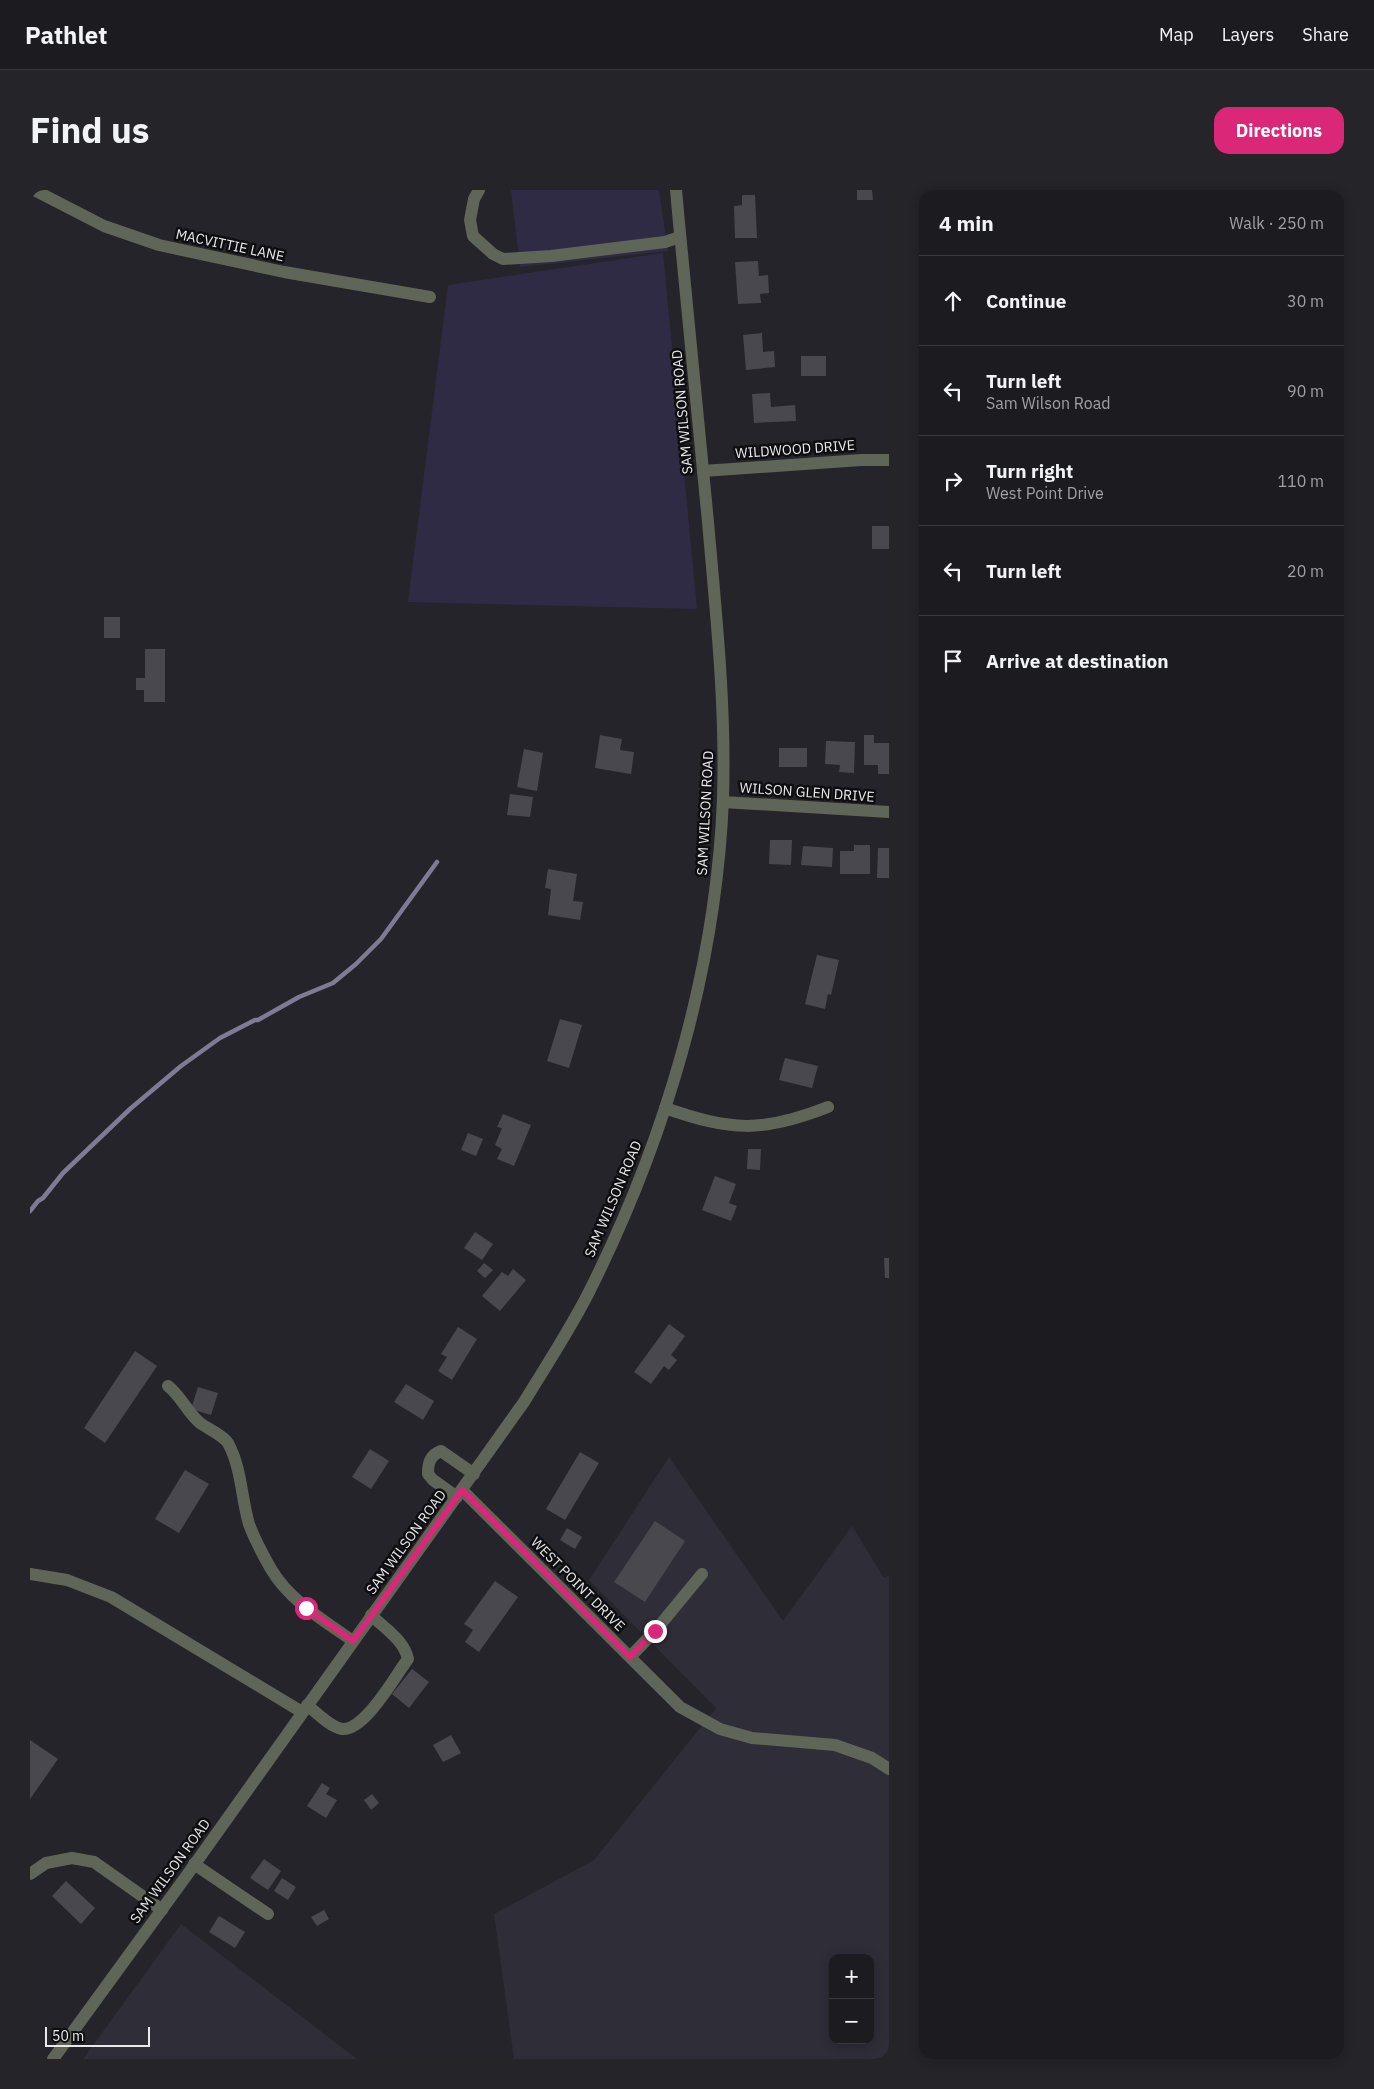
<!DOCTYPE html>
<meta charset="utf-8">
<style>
body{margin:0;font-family:"IBM Plex Sans",sans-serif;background:#252429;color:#f1f3f6}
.controls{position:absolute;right:15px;bottom:15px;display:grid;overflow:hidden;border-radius:10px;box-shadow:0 2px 12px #0003}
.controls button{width:45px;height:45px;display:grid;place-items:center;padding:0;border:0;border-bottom:1px solid #3a393e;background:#1c1b20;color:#f1f3f6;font:25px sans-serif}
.scale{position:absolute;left:15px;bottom:12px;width:105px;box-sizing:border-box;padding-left:5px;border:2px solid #e9e9ed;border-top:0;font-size:14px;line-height:18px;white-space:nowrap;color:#e9e9ed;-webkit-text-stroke:4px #0e0e10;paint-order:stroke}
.stop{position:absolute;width:15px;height:15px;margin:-11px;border:4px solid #db2777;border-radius:50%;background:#fff}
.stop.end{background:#db2777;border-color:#fff;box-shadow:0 1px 5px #0008}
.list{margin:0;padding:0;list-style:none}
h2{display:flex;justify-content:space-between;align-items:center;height:65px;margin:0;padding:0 20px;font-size:21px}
h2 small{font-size:16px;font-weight:400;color:#a0a1a5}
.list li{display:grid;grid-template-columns:32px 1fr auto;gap:15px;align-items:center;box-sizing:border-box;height:90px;padding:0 20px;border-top:1px solid #3a393e}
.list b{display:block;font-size:19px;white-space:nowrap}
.list p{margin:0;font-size:16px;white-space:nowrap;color:#a0a1a5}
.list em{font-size:16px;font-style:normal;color:#a0a1a5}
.icon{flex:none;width:28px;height:28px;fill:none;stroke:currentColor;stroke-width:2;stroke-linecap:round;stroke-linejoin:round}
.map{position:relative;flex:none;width:859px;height:1869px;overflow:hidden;border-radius:15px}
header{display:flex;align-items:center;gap:30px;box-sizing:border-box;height:70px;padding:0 25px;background:#1c1b20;border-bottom:1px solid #3a393e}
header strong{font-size:24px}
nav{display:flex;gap:28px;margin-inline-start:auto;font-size:18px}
.intro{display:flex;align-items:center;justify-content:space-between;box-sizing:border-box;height:120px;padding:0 30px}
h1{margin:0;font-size:35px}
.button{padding:12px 22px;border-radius:15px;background:#db2777;color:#fff;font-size:18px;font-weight:700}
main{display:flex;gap:30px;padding:0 30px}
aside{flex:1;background:#1c1b20;border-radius:15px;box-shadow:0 2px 12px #0003}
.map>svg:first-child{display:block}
</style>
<header>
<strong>Pathlet</strong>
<nav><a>Map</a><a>Layers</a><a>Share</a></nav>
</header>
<div class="intro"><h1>Find us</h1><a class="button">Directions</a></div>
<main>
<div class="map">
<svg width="859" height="1869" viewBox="0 0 859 1869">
<rect width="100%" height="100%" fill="#25242a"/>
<!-- built -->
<g fill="#2e2d38" fill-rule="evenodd">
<path d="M639,1267L753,1431L822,1336L854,1388L859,1385V1869H484L464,1724L564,1670L686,1518L559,1390ZM803,1768H840V1850H803Z"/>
<path d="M151,1734L327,1869H53Z"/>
</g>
<!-- green -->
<g fill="#2f2b45">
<path d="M481,0H629L638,61L490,77Z"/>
<path d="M633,63L667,419L378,412L418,95Z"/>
</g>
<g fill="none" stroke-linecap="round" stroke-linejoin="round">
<!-- stream -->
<path stroke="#7f7b94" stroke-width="4.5" d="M0,1021L8,1011L13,1008L33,983L100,919L151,876L190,848L225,830H228L269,807L303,793L326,774L351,749L407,672"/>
</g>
<!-- building -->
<g fill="#48484e">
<path d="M827,0H842L843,10H827Z"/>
<path d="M712,5H725L727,48H705L704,16L712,15Z"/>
<path d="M728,71L729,86L738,85L739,103L730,104L731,113L708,114L705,72Z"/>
<path d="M732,143L733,162L744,161L745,177L716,180L713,145Z"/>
<rect x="771" y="166" width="25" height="20"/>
<path d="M740,203L741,217L765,215L766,231L724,233L722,204Z"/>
<rect x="842" y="336" width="17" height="23"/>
<rect x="74" y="427" width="16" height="21"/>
<path d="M115,459H135V512H114V500H106V488H115Z"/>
<path d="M570,545L592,549L590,560L604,562L601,584L565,578Z"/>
<path d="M834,545H844V553H859V584H848V575H834Z"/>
<path d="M796,551L825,552L824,583L809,582L810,575L795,574Z"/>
<rect x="749" y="558" width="28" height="19"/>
<path d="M494,559L513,563L507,601L487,597Z"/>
<path d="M480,604L503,607L500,627L477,625Z"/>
<path d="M740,650H762L761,675L739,674Z"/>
<path d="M824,655H840V684H810V661H824Z"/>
<path d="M773,656L803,658L802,677L771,675Z"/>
<path d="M848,658H859V688H847Z"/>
<path d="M518,679L547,684L543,711L553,712L550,730L518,725L521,699L515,698Z"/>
<path d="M787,765L809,770L801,805L798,804L795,819L775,814Z"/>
<path d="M530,829L552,835L539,878L517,871Z"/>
<path d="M755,868L788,876L782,898L749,890Z"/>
<path d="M473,924L501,935L484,976L467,969L472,959L465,955L472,938L467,937Z"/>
<path d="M438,943L453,949L446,966L431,960Z"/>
<path d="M718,959H731L730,980L717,979Z"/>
<path d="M685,986L706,994L699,1013L707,1016L701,1031L672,1020Z"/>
<path d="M445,1042L463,1054L452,1070L434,1058Z"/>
<path d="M854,1068H859V1088H855Z"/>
<path d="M454,1073L463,1080L455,1088L447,1081Z"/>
<path d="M483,1079L496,1090L470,1121L452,1106L472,1082L478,1086Z"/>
<path d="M639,1134L655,1146L641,1165L647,1170L639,1180L634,1176L621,1194L604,1182Z"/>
<path d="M428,1137L447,1149L422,1190L408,1181L417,1167L411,1164Z"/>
<path d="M105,1161L127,1176L75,1253L54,1238Z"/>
<path d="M376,1194L404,1211L393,1230L364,1212Z"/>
<path d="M168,1197L188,1203L181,1225L161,1219Z"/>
<path d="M340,1259L359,1271L341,1299L322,1287Z"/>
<path d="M550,1262L569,1273L535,1330L516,1319Z"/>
<path d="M155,1280L179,1294L149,1343L125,1329Z"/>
<path d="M625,1331L655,1351L615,1412L584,1392Z"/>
<path d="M537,1338L552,1347L545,1359L530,1350Z"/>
<path d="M465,1391L488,1407L449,1462L435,1452L443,1440L434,1434Z"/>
<path d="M382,1479L399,1492L379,1518L362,1504Z"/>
<path d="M421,1545L431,1563L413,1572L403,1555Z"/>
<path d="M0,1550L28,1569L0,1609Z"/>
<path d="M292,1593L300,1598L296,1604L307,1610L296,1628L277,1616Z"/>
<path d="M342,1604L349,1613L341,1620L334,1610Z"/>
<path d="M234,1669L251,1681L238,1700L220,1688Z"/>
<path d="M252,1688L266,1697L258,1710L244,1701Z"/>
<path d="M36,1691L65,1718L51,1734L22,1706Z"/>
<path d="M294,1720L299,1729L287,1736L281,1727Z"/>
<path d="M189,1726L215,1742L205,1758L179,1742Z"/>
</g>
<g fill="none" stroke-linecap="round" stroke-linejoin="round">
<!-- minor -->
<g stroke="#5f6657" stroke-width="12">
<path d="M4,0L74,36L129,55L254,82L400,107"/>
<path d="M449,0L444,9L440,30L443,46L463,64L473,69L521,66L635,52L650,47"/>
<path d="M673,281L831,270H859"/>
<path d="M693,612L859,622"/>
<path d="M635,918C701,941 732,943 798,917"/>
<path d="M138,1196C151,1206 157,1222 170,1233C178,1239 193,1245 198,1253C212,1279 211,1307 219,1334C224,1348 233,1365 241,1379C259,1410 293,1430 323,1451"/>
<path d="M432,1300L650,1517L690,1539L722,1548L805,1555L842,1568L859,1579"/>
<path d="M427,1307L403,1290L398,1284C398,1273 400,1265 411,1261L444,1284"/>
<path d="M0,1384L37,1390L81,1407L272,1522"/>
<path d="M600,1467L625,1441L672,1384"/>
<path d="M277,1515C287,1523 300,1537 312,1539C333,1541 362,1492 373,1476L378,1469C374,1450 354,1438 341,1425"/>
<path d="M164,1674L238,1724"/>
<path d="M0,1684L16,1673L42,1668L64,1672L132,1720"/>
<path d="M23,1869L157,1685L494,1212C516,1176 539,1141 558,1104C635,951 686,780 693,609C696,516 686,424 678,332C667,222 656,111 646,0"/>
</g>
</g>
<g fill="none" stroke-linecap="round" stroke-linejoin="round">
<!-- route -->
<path stroke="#db2777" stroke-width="6" d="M276,1418L323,1451L432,1300L600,1467L625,1441"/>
</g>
<g text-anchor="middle" stroke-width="5" stroke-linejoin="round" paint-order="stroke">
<!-- street labels -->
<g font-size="14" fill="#e9e9ed" stroke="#0e0e10">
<text transform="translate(200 55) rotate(12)" y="5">MACVITTIE LANE</text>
<text transform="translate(652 222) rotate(-95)" y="5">SAM WILSON ROAD</text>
<text transform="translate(765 259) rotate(-4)" y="5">WILDWOOD DRIVE</text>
<text transform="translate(777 602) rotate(4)" y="5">WILSON GLEN DRIVE</text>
<text transform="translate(675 623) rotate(-87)" y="5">SAM WILSON ROAD</text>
<text transform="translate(583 1009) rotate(-67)" y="5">SAM WILSON ROAD</text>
<text transform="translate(376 1352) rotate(-54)" y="5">SAM WILSON ROAD</text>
<text transform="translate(548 1394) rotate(45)" y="5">WEST POINT DRIVE</text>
<text transform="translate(140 1681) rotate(-54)" y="5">SAM WILSON ROAD</text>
</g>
</g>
</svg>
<div class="controls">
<button>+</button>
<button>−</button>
</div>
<div class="scale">50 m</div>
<div class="stop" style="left:276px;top:1418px"></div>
<div class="stop end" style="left:625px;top:1441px"></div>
</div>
<aside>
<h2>4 min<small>Walk · 250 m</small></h2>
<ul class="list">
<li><svg class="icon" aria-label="ahead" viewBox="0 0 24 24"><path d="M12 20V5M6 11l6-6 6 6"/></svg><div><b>Continue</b></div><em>30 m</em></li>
<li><svg class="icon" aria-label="left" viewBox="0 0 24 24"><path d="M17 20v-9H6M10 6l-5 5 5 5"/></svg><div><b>Turn left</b><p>Sam Wilson Road</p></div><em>90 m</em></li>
<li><svg class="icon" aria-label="right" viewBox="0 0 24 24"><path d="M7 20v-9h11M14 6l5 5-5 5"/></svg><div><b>Turn right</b><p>West Point Drive</p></div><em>110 m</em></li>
<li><svg class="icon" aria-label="left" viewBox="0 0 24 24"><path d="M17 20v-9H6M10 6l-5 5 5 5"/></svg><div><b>Turn left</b></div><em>20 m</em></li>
<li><svg class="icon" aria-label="arrive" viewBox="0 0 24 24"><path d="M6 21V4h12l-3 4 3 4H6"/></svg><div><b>Arrive at destination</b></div></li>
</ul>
</aside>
</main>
